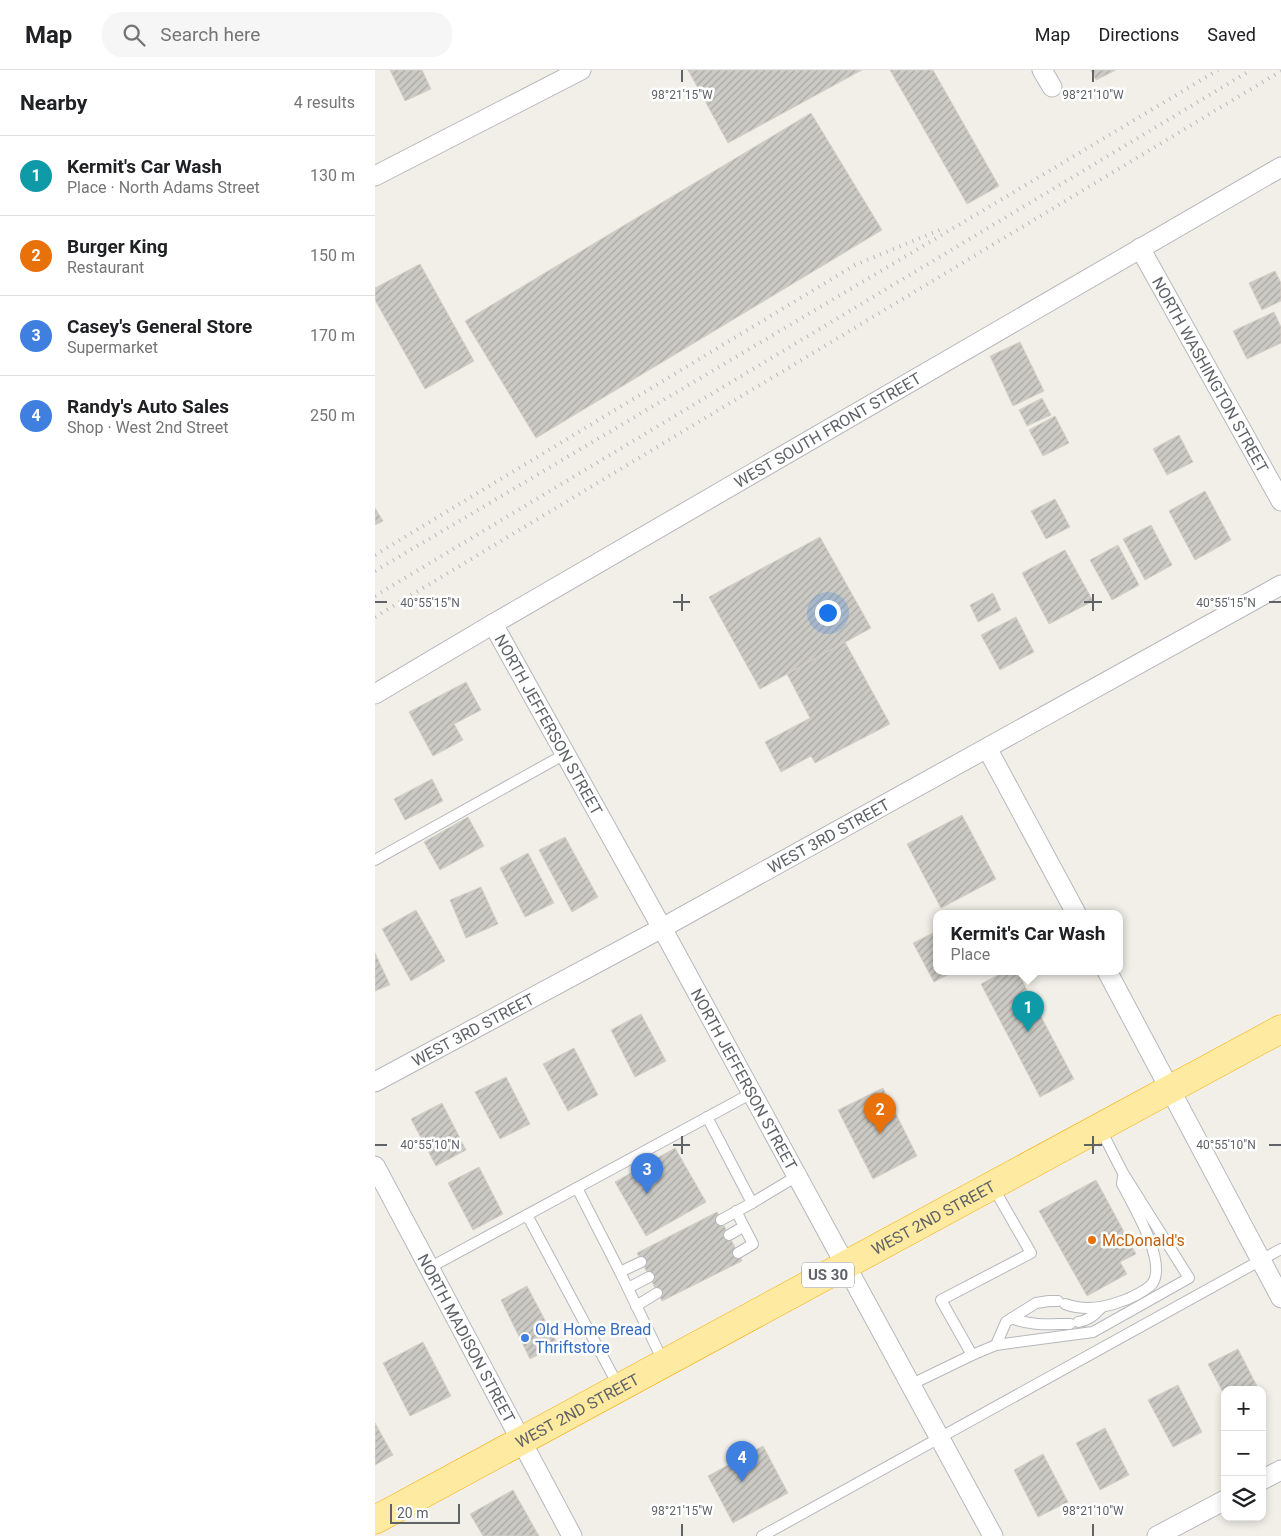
<!DOCTYPE html>
<meta charset="utf-8">
<style>
body{margin:0;font-family:Roboto,sans-serif;background:#f6f6f6;color:#202124}
.controls{position:absolute;right:15px;bottom:15px;display:grid;overflow:hidden;border-radius:10px;box-shadow:0 2px 8px #0003}
.controls button{width:45px;height:45px;display:grid;place-items:center;padding:0;border:0;border-bottom:1px solid #e0e0e0;background:#fff;color:#202124;font:25px sans-serif}
.scale{position:absolute;left:15px;bottom:12px;width:70px;box-sizing:border-box;padding-left:5px;border:2px solid #5f6368;border-top:0;font-size:14px;line-height:18px;white-space:nowrap;color:#5f6368;-webkit-text-stroke:4px #fff;paint-order:stroke}
.you{position:absolute;left:452px;top:542px;width:18px;height:18px;margin:-12px;border:4px solid #fff;border-radius:50%;background:#1a73e8;box-shadow:0 0 0 8px #1a73e833}
.badge{display:grid;place-items:center;width:32px;height:32px;border-radius:50%;background:#b45309;color:#fff;font-size:16px;font-weight:700}
.pin{position:absolute;translate:-50% -41px;filter:drop-shadow(0 1px 2px #0008)}
.pin::after{content:'';position:absolute;top:26px;width:18px;height:15px;background:inherit;clip-path:polygon(0 0,100% 0,50% 100%)}
.popup{position:absolute;left:558px;top:840px;width:190px;height:65px;box-sizing:border-box;display:grid;place-content:center;border-radius:10px;background:#fff;filter:drop-shadow(0 1px 4px #0005);font-size:16px;white-space:nowrap;color:#757577}
.popup b{font-size:19px;color:#202124}
.popup::after{content:'';position:absolute;left:50%;top:100%;margin-left:-10px;border:10px solid transparent;border-top-color:#fff}
.list{margin:0;padding:0;list-style:none}
h2{display:flex;justify-content:space-between;align-items:center;height:65px;margin:0;padding:0 20px;font-size:21px}
h2 small{font-size:16px;font-weight:400;color:#757577}
.list li{display:grid;grid-template-columns:32px 1fr auto;gap:15px;align-items:center;box-sizing:border-box;height:80px;padding:0 20px;border-top:1px solid #e0e0e0}
.list b{display:block;font-size:19px;white-space:nowrap}
.list p{margin:0;font-size:16px;white-space:nowrap;color:#757577}
.list em{font-size:16px;font-style:normal;color:#757577}
.icon{flex:none;width:28px;height:28px;fill:none;stroke:currentColor;stroke-width:2;stroke-linecap:round;stroke-linejoin:round}
.map{position:relative;flex:none;width:906px;height:1466px;overflow:hidden}
header{display:flex;align-items:center;gap:30px;box-sizing:border-box;height:70px;padding:0 25px;background:#fff;border-bottom:1px solid #e0e0e0}
header strong{font-size:24px}
nav{display:flex;gap:28px;margin-inline-start:auto;font-size:18px}
.search{width:350px;height:45px;background:#f6f6f6;display:flex;align-items:center;gap:12px;box-sizing:border-box;padding:0 18px;border-radius:20px;color:#757577;font-size:19px}
main{display:flex}
aside{flex:1;background:#fff}
.map>svg:first-child{display:block}
</style>
<header>
<strong>Map</strong>
<div class="search"><svg class="icon" aria-label="search" viewBox="0 0 24 24"><circle cx="10" cy="10" r="6"/><path d="M15 15l6 6"/></svg>Search here</div>
<nav><a>Map</a><a>Directions</a><a>Saved</a></nav>
</header>
<main>
<aside>
<h2>Nearby<small>4 results</small></h2>
<ul class="list">
<li><span class="badge" style="background:#0f9aa8">1</span><div><b>Kermit's Car Wash</b><p>Place · North Adams Street</p></div><em>130 m</em></li>
<li><span class="badge" style="background:#e8710a">2</span><div><b>Burger King</b><p>Restaurant</p></div><em>150 m</em></li>
<li><span class="badge" style="background:#3f7fe0">3</span><div><b>Casey's General Store</b><p>Supermarket</p></div><em>170 m</em></li>
<li><span class="badge" style="background:#3f7fe0">4</span><div><b>Randy's Auto Sales</b><p>Shop · West 2nd Street</p></div><em>250 m</em></li>
</ul>
</aside>
<div class="map">
<svg width="906" height="1466" viewBox="0 0 906 1466">
<defs>
<pattern id="building-hatch" width="6" height="6" patternUnits="userSpaceOnUse" patternTransform="scale(1.25)"><rect width="6" height="6" fill="#cccac5"/><path d="M-1 1l2-2M0 6l6-6M5 7l2-2" fill="none" stroke="#a9a8a4"/></pattern>
</defs>
<rect width="100%" height="100%" fill="#f1efe8"/>
<!-- building -->
<g fill="url(#building-hatch)" stroke="#d6d1c6">
<path d="M15,0H47L56,19L30,31Z"/>
<path d="M313,0H487L353,73Z"/>
<path d="M515,0H558L624,116L592,134Z"/>
<path d="M716,0H741L721,10Z"/>
<path d="M436,43L507,160L161,368L90,251Z"/>
<path d="M45,194L99,291L50,319L0,230V218Z"/>
<path d="M900,201L906,213V231L887,240L874,213Z"/>
<path d="M899,242L906,257V273L872,289L858,261Z"/>
<path d="M645,272L669,321L638,336L615,286Z"/>
<path d="M667,328L676,345L652,356L644,340Z"/>
<path d="M680,346L694,373L668,386L654,360Z"/>
<path d="M804,365L818,392L792,405L778,379Z"/>
<path d="M830,421L856,470L820,490L794,441Z"/>
<path d="M680,429L695,457L671,469L656,441Z"/>
<path d="M0,438L8,451L0,455Z"/>
<path d="M776,455L797,495L770,510L748,469Z"/>
<path d="M445,467L496,558L385,619L334,527Z"/>
<path d="M743,475L764,515L737,530L715,490Z"/>
<path d="M690,480L718,531L674,554L647,503Z"/>
<path d="M618,523L626,540L603,552L595,535Z"/>
<path d="M641,547L659,582L625,600L606,565Z"/>
<path d="M470,572L515,654L440,693L436,686L406,702L390,672L435,648L412,604Z"/>
<path d="M91,612L106,640L79,654L88,670L58,686L34,642Z"/>
<path d="M57,709L68,731L30,750L19,729Z"/>
<path d="M587,745L621,809L566,838L532,774Z"/>
<path d="M93,747L109,776L65,800L49,772Z"/>
<path d="M190,767L223,827L197,842L164,780Z"/>
<path d="M153,783L179,833L150,847L125,798Z"/>
<path d="M106,817L123,854L91,868L75,830Z"/>
<path d="M41,840L70,891L36,911L7,859Z"/>
<path d="M562,861V901H580L559,912L538,873Z"/>
<path d="M0,883L15,915L0,921Z"/>
<path d="M631,901H642L699,1009L665,1027L606,914Z"/>
<path d="M266,944L291,991L260,1007L236,960Z"/>
<path d="M199,978L223,1025L193,1041L168,994Z"/>
<path d="M131,1007L155,1054L125,1069L100,1022Z"/>
<path d="M508,1018L542,1086L498,1109L463,1040Z"/>
<path d="M67,1033L91,1080L61,1096L36,1049Z"/>
<path d="M300,1078L331,1132L271,1166L240,1112Z"/>
<path d="M104,1097L128,1144L98,1160L73,1113Z"/>
<path d="M721,1110L761,1184L745,1192L752,1204L712,1226L664,1141Z"/>
<path d="M342,1142L367,1191L287,1231L262,1183Z"/>
<path d="M152,1216L183,1275L155,1289L126,1230Z"/>
<path d="M48,1272L76,1326L35,1346L8,1293Z"/>
<path d="M863,1279L884,1320H850V1326L833,1294Z"/>
<path d="M803,1315L827,1362L798,1377L773,1330Z"/>
<path d="M0,1353L18,1385L0,1395Z"/>
<path d="M730,1358L754,1405L725,1420L701,1373Z"/>
<path d="M388,1376L413,1423L358,1453L333,1406Z"/>
<path d="M668,1384L693,1432L663,1447L639,1400Z"/>
<path d="M138,1420L164,1466H108L95,1444Z"/>
</g>
<g fill="none" stroke-linecap="round" stroke-linejoin="round">
<defs>
<g id="service">
<path d="M0,790L190,684"/>
<path d="M332,1047L377,1133"/>
<path d="M202,1118L245,1202L289,1293"/>
<path d="M361,1141L378,1174L363,1183"/>
<path d="M152,1145L244,1317"/>
<path d="M346,1150L377,1133L422,1106"/>
<path d="M354,1165L368,1157"/>
<path d="M54,1198L377,1023"/>
<path d="M245,1202L266,1192"/>
<path d="M253,1218L274,1207"/>
<path d="M690,1234C709,1241 729,1238 747,1231C754,1229 772,1220 777,1214C793,1193 758,1135 747,1114L748,1107"/>
<path d="M261,1236L282,1223"/>
<path d="M637,1248C654,1256 676,1254 695,1254"/>
<path d="M703,1252C713,1251 720,1245 726,1238"/>
<path d="M621,1275L631,1252L637,1248L661,1233L674,1231H683"/>
<path d="M597,1285L621,1275L718,1262L814,1208L748,1103L725,1058"/>
<path d="M535,1315L597,1285L566,1230L656,1183L618,1117"/>
<path d="M387,1466L906,1179"/>
</g>
<g id="minor">
<path d="M667,0L677,17"/>
<path d="M0,106L206,0"/>
<path id="s1" d="M765,178L906,431"/>
<path id="s2" d="M118,554L287,858L618,1466"/>
<path id="s3" d="M0,624L118,554L906,97"/>
<path d="M612,678L701,843"/>
<path d="M732,901L906,1228"/>
<path id="s4" d="M0,1012L287,858L906,515"/>
<path id="s5" d="M0,1096L197,1466"/>
<path d="M887,1410L906,1400"/>
<path d="M782,1466L850,1430"/>
</g>
<g id="trunk">
<path id="s6" d="M0,1450L906,959"/>
</g>
</defs>
<!-- service casing -->
<use href="#service" stroke="#b5b8bc" stroke-width="12"/>
<!-- minor casing -->
<use href="#minor" stroke="#b5b8bc" stroke-width="21"/>
<!-- trunk casing -->
<use href="#trunk" stroke="#f9ab00" stroke-width="29"/>
<!-- service -->
<use href="#service" stroke="#fff" stroke-width="10"/>
<!-- minor -->
<use href="#minor" stroke="#fff" stroke-width="19"/>
<!-- trunk -->
<use href="#trunk" stroke="#feeaa1" stroke-width="28"/>
<!-- rail -->
<g stroke="#b6b7b8" stroke-width="4" stroke-dasharray="1 6" stroke-linecap="butt">
<path d="M0,485L480,195L567,159"/>
<path d="M0,501L602,144L843,0"/>
<path d="M0,526L876,0"/>
<path d="M0,547L906,1"/>
</g>
</g>
<!-- ticks -->
<path fill="none" stroke="#5f6368" stroke-width="2" d="M307,0V12M718,0V12M307,524V541M718,524V541M0,532H12M298,532H315M709,532H727M894,532H906M307,1066V1084M718,1066V1084M0,1075H12M298,1075H315M709,1075H727M894,1075H906M307,1454V1466M718,1454V1466"/>
<!-- markers -->
<circle fill="#e8710a" stroke="#fff" stroke-width="2" cx="717" cy="1170" r="5"/>
<circle fill="#3f7fe0" stroke="#fff" stroke-width="2" cx="150" cy="1268" r="5"/>
<g text-anchor="middle" stroke-width="5" stroke-linejoin="round" paint-order="stroke">
<!-- shield labels -->
<rect fill="#fff" stroke="#8f9295" stroke-width="1" x="427" y="1192.5" width="52" height="25" rx="4"/>
<g font-size="15" font-weight="bold" fill="#5f6368">
<text x="453" y="1210">US 30</text>
</g>
<!-- street labels -->
<g font-size="16" fill="#5f6368" stroke="#fff">
<text dy="6" stroke="none"><textPath href="#s1" startOffset="145">NORTH WASHINGTON STREET</textPath></text>
<text dy="6" stroke="none"><textPath href="#s3" startOffset="524">WEST SOUTH FRONT STREET</textPath></text>
<text dy="6" stroke="none"><textPath href="#s2" startOffset="115">NORTH JEFFERSON STREET</textPath></text>
<text dy="6" stroke="none"><textPath href="#s4" startOffset="516">WEST 3RD STREET</textPath></text>
<text dy="6" stroke="none"><textPath href="#s4" startOffset="111">WEST 3RD STREET</textPath></text>
<text dy="6" stroke="none"><textPath href="#s2" startOffset="520">NORTH JEFFERSON STREET</textPath></text>
<text dy="6" stroke="none"><textPath href="#s6" startOffset="635">WEST 2ND STREET</textPath></text>
<text dy="6" stroke="none"><textPath href="#s5" startOffset="195">NORTH MADISON STREET</textPath></text>
<text dy="6" stroke="none"><textPath href="#s6" startOffset="230">WEST 2ND STREET</textPath></text>
</g>
<!-- food labels -->
<g font-size="16" fill="#c56008" stroke="#fff" text-anchor="start">
<text x="727" y="1176">McDonald's</text>
</g>
<!-- shop labels -->
<g font-size="16" fill="#366cbe" stroke="#fff" text-anchor="start">
<text x="160" y="1265">Old Home Bread<tspan x="160" dy="18">Thriftstore</tspan></text>
</g>
</g>
<g font-size="12" text-anchor="middle" fill="#5f6368" stroke="#fff" stroke-width="5" stroke-linejoin="round" paint-order="stroke">
<text x="307" y="29">98°21'15"W</text>
<text x="718" y="29">98°21'10"W</text>
<text x="55" y="537">40°55'15"N</text>
<text x="851" y="537">40°55'15"N</text>
<text x="55" y="1079">40°55'10"N</text>
<text x="851" y="1079">40°55'10"N</text>
<text x="307" y="1445">98°21'15"W</text>
<text x="718" y="1445">98°21'10"W</text>
</g>
</svg>
<div class="controls">
<button>+</button>
<button>−</button>
<button><svg class="icon" aria-label="layers" viewBox="0 0 24 24"><path d="M12 4l9 5-9 5-9-5zM3 14l9 5 9-5"/></svg></button>
</div>
<div class="scale">20 m</div>
<div class="you"></div>
<div class="pin badge" style="left:653px;top:962px;background:#0f9aa8">1</div>
<div class="popup"><b>Kermit's Car Wash</b>Place</div>
<div class="pin badge" style="left:505px;top:1064px;background:#e8710a">2</div>
<div class="pin badge" style="left:272px;top:1124px;background:#3f7fe0">3</div>
<div class="pin badge" style="left:367px;top:1412px;background:#3f7fe0">4</div>
</div>
</main>
